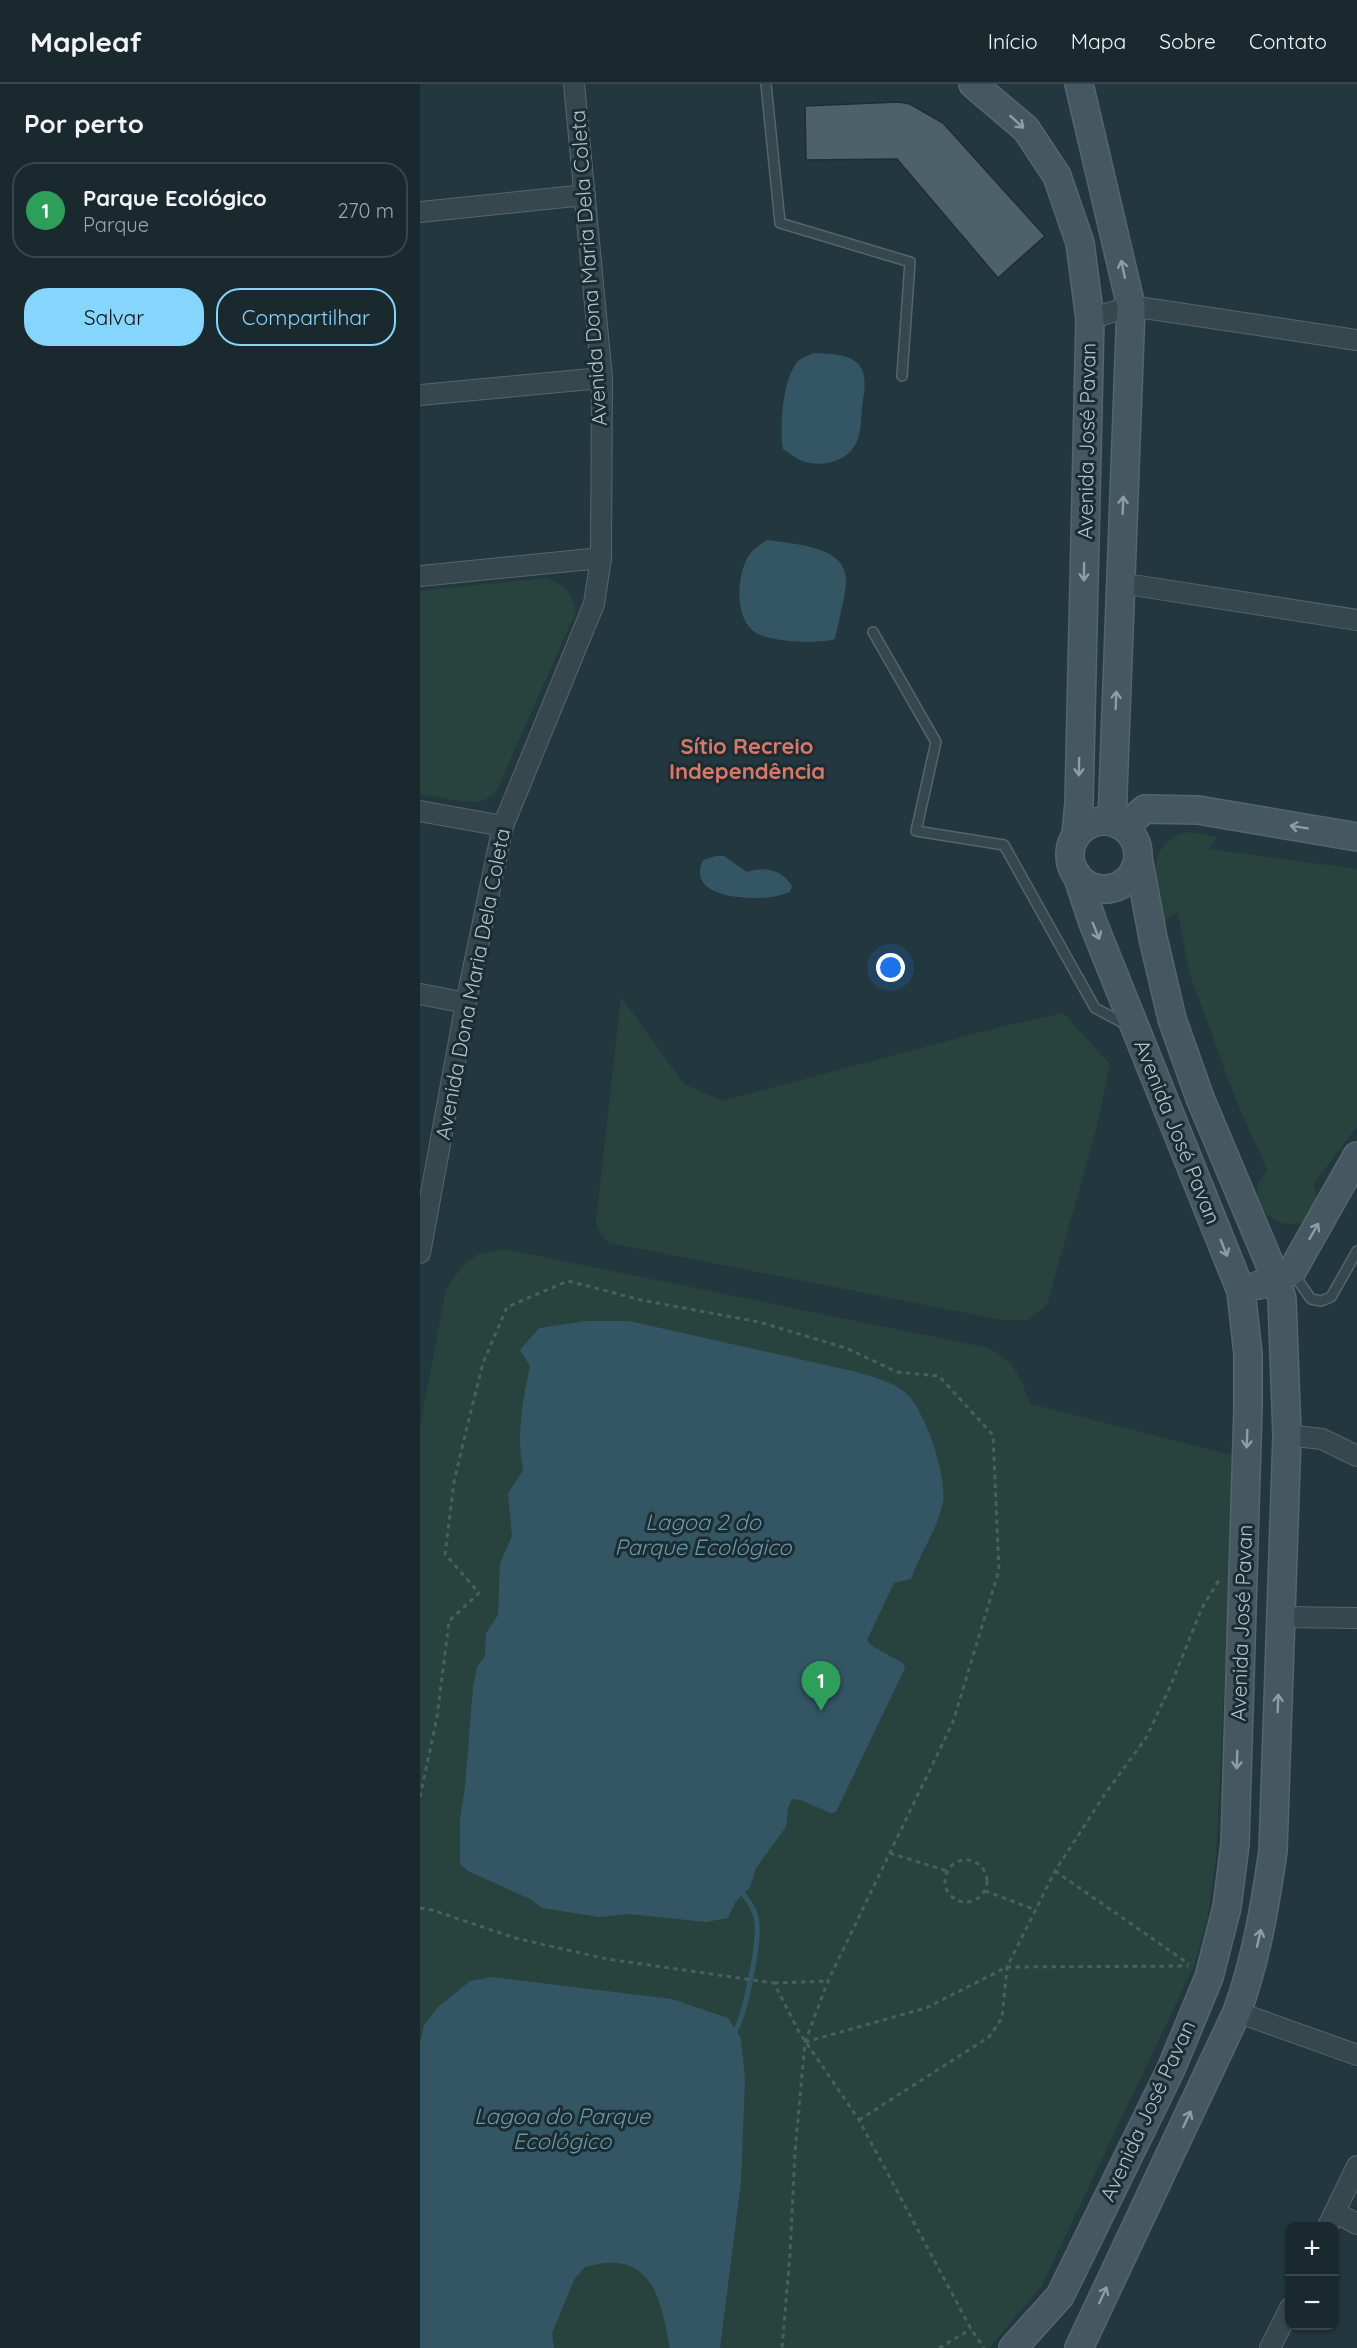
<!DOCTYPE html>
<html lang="pt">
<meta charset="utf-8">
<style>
body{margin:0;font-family:Quicksand,sans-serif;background:#233136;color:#f1f3f6}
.controls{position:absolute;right:18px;bottom:18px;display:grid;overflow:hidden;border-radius:12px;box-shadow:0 2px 4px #0004}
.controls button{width:54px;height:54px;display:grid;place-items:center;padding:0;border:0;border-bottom:2px solid #38454a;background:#1a292e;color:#f1f3f6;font:30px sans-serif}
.you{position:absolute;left:471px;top:884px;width:21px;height:21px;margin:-15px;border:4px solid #fff;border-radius:50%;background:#1a73e8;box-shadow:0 0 0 9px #1a73e833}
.badge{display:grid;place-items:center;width:39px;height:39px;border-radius:50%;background:#85d5fc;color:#fff;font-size:20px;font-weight:700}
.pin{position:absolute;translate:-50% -50px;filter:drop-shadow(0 2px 3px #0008)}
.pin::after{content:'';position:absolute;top:32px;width:21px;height:18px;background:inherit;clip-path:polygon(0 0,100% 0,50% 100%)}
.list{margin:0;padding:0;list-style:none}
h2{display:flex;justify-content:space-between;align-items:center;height:78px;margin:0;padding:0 24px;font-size:26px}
h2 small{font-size:20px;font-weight:400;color:#9fa6aa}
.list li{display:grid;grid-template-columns:39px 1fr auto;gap:18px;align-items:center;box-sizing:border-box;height:96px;margin:0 12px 12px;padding:0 12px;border:2px solid #38454a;border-radius:24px}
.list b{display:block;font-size:22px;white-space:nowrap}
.list p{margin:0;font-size:20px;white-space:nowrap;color:#9fa6aa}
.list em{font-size:20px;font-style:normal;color:#9fa6aa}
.actions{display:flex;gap:12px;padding:18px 24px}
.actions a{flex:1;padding:14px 0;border:2px solid #85d5fc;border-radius:24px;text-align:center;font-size:21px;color:#85d5fc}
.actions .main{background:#85d5fc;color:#111}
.map{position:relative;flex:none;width:937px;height:2264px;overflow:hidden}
header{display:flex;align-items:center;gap:36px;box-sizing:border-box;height:84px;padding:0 30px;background:#1a292e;border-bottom:2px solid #38454a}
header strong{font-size:28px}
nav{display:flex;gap:33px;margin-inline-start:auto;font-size:21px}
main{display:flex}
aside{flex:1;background:#1a292e}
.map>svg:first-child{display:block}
</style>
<header>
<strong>Mapleaf</strong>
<nav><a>Início</a><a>Mapa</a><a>Sobre</a><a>Contato</a></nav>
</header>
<main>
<aside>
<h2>Por perto<small></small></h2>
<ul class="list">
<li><span class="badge" style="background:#2e9e5b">1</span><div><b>Parque Ecológico</b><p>Parque</p></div><em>270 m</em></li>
</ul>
<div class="actions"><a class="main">Salvar</a><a>Compartilhar</a></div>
</aside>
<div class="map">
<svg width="937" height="2264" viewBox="0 0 937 2264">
<rect width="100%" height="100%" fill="#23373e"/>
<!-- green -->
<g fill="#28433d">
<path d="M126,494C147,502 149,506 156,527L76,708L63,717L45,718L0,710V507Z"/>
<path d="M769,748L797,753L789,765L937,785V1042L893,1101L901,1123C895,1128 889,1136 882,1138C859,1147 829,1124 839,1098C840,1094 844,1090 847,1086L814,1011L769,888L758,828L740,840C737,805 721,758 769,748Z"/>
<path d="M201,913L264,1000L302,1017L580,943L643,929L690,980L677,1042L627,1221L608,1236H582L190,1159L180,1150L176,1137Z"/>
<path d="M84,1165L569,1264C598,1281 598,1291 611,1320L815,1372L796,1775L788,1831L774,1882L621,2203L569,2264H0V1342L26,1205L44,1180L59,1170Z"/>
</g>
<!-- water -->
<g fill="#345664">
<path d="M394,269C408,270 433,269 441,284C448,296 443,313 442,325C441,335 441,348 437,357C429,379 397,385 378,375C373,372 368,368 363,365C359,343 363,299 375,281C380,274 387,272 394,269Z"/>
<path d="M347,456C371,460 424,461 426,494C427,506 418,540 415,555C399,560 351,558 336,549C313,535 317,490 329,471C334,464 341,460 347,456Z"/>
<path d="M296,772H304L327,788C345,782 362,786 372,802L370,808C364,810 358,812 352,813C329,816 265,814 283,776Z"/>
<path d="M167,1237H209L437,1288C453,1293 474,1298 487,1310C506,1330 527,1391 523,1418C518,1445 500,1469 491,1495L474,1499L447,1556L452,1562L483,1579L485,1584L416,1728L411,1729L380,1716L372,1715L368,1724L366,1743L336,1784L330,1803L316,1817L308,1834L286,1838L209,1830L179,1833L122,1824L112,1816L48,1787L40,1780V1734L45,1704L53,1603L57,1583L65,1572L66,1549L78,1531L80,1479L92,1452L88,1410L103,1386C96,1352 103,1315 110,1282L100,1266L119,1244Z"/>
<path d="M71,1893L252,1915L308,1934L321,1954L325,1996L321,2098L300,2264H250C243,2232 239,2184 198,2179C187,2177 175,2181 165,2183L155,2194L132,2249L134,2264H0V1959L4,1941L18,1923L50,1897Z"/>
</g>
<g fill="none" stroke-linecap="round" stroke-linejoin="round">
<!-- stream -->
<path stroke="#345664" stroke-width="5" d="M313,1950C325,1936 339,1859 337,1839C336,1826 328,1816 320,1806"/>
</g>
<!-- building -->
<path fill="#4c616a" stroke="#1e2e35" stroke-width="1.5" d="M478,18L490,20L523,39L625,152L578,194L477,75L386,76L385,22Z"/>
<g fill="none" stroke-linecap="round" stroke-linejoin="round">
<defs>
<g id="lane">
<path d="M346,0L360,139L490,178L482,292"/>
<path d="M453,548L516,658L496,747L584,761L675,924L707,941"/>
<path d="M873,1189L891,1215L901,1217L911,1213L937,1167"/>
</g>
<g id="street">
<path d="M0,128L165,111"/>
<path d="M670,235L711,222L937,256"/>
<path d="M0,311L182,294"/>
<path d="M0,492L181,474"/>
<path d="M700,499L937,536"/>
<path d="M0,727L83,742"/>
<path d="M0,910L46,919"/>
<path d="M0,1169L46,919L83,742L174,520L181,474L182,294L154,0"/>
<path d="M867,1351L902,1355L937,1372"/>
<path d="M861,1533L937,1534"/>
<path d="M817,1928L937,1971"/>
<path d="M915,2128L937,2140"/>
<path d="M908,2142L937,2082"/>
<path d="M850,2264L870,2224"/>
</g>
<g id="secondary">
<path d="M553,0L606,45L637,92L660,159L670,235L659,719L656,751"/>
<path d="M659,0L711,222L692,737"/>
<circle cx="684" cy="771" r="34"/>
<path d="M704,743L725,725L778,726L937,753"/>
<path d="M839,1201L872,1187L937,1072"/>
<path d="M593,2264L640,2212L751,1985L789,1893L807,1823L815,1760L828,1324V1270L821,1207L673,839L657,791"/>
<path d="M659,2264L817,1928C836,1876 845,1822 853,1767L867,1351L862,1215L856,1195L780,1014L752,935L733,854L718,773"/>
</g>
</defs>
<!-- lane casing -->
<use href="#lane" stroke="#55656c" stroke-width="12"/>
<!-- street casing -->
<use href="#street" stroke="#55656c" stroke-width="22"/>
<!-- secondary casing -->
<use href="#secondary" stroke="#55656c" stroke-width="30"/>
<!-- path -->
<g stroke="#47605c" stroke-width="3" stroke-dasharray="4.5 4.5" stroke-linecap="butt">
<path d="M0,1713L17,1633L29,1537L59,1509L25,1470L34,1398L48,1339L63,1279L87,1223L148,1197L221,1216L339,1238L426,1264L477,1288L519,1292L573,1351L579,1486L533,1638L408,1897L385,1958L375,2068L370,2170L362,2264"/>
<path d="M470,1769L527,1787"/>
<circle cx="546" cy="1797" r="21"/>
<path d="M635,1787L769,1880"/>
<path d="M565,1807L616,1826"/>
<path d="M0,1824L12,1826L95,1854L187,1875L354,1899L379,1948L439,2036L551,2245L564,2264"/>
<path d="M354,1899L408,1897"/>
<path d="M385,1958L506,1924L587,1883L768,1882"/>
<path d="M439,2036L569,1953L582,1934L587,1883L635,1787L685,1710L726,1654L750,1603L782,1524L799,1496"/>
<path d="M519,2264L551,2245"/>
</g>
<!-- lane -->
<use href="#lane" stroke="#37474e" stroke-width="9"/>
<!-- street -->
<use href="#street" stroke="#37474e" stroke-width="20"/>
<!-- secondary -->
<use href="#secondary" stroke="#455862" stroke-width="27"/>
</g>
<!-- one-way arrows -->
<defs><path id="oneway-shaft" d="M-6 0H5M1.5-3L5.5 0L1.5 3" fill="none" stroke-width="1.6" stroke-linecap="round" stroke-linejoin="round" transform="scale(1.5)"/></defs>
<g stroke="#8c9da5">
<use href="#oneway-shaft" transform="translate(597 38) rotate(42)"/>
<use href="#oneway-shaft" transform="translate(703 185) rotate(-102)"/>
<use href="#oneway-shaft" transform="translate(703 421) rotate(-88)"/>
<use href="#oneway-shaft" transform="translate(664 488) rotate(91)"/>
<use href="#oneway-shaft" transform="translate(696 616) rotate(-88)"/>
<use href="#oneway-shaft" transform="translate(659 683) rotate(91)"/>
<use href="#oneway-shaft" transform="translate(879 743) rotate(-171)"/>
<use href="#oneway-shaft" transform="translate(676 847) rotate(68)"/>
<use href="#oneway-shaft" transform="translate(894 1147) rotate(-60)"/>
<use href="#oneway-shaft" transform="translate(804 1164) rotate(68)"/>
<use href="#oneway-shaft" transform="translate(827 1355) rotate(92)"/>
<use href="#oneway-shaft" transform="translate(858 1619) rotate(-88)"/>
<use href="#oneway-shaft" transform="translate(817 1676) rotate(92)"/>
<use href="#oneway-shaft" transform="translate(839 1854) rotate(-77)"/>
<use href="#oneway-shaft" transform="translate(767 2035) rotate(-65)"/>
<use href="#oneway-shaft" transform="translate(683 2211) rotate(-65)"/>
</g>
<g text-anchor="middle" stroke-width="6" stroke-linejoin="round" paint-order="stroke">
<!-- street labels -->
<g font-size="21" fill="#b3c2c9" stroke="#1c2c33">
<text transform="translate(169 184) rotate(-94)" y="7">Avenida Dona Maria Dela Coleta</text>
<text transform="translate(667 357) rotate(-89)" y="7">Avenida José Pavan</text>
<text transform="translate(53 900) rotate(-79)" y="7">Avenida Dona Maria Dela Coleta</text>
<text transform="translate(757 1048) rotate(68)" y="7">Avenida José Pavan</text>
<text transform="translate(822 1539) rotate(-88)" y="7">Avenida José Pavan</text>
<text transform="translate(728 2027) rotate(-65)" y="7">Avenida José Pavan</text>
</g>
<!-- neighbourhood labels -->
<g font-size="22" font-weight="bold" fill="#db7766" stroke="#1c2c33">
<text x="327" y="670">Sítio Recreio<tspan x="327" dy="25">Independência</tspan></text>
</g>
<!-- water labels -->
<g font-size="22" font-style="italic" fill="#6a98aa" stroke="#1c2c33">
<text x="283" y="1446">Lagoa 2 do<tspan x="283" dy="25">Parque Ecológico</tspan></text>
<text x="142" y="2040">Lagoa do Parque<tspan x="142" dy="25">Ecológico</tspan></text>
</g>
</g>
</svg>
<div class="controls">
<button>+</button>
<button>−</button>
</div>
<div class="you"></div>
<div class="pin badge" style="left:401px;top:1627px;background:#2e9e5b">1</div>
</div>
</main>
